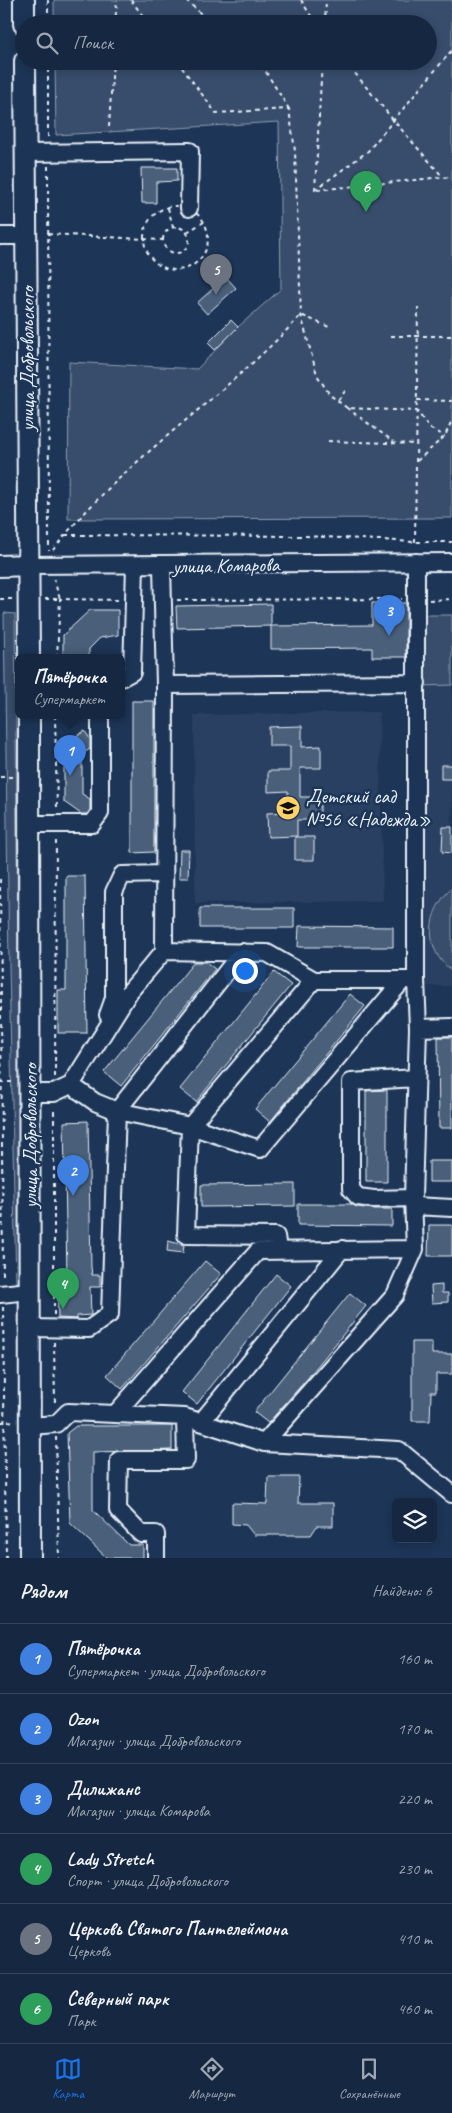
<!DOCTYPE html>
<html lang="ru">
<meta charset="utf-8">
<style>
:root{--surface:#162841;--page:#23344c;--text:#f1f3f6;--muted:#9ea6b1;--line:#35445a;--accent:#1a73e8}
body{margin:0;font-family:Caveat,sans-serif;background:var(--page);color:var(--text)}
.controls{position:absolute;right:15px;bottom:15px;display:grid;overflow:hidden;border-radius:8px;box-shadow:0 2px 8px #0003}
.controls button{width:45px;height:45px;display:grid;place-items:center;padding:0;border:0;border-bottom:1px solid var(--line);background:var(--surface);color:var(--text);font:25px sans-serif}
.you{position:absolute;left:244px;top:970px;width:18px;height:18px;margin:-12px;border:4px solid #fff;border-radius:50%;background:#1a73e8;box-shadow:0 0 0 8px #1a73e833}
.badge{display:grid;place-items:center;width:32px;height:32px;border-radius:50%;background:var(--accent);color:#fff;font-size:16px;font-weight:700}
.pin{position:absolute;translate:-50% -41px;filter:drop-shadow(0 1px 2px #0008)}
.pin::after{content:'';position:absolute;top:26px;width:18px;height:15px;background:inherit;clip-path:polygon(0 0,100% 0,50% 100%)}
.popup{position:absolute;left:15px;top:654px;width:110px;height:65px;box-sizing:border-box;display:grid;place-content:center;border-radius:8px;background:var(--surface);filter:drop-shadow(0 1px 4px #0005);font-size:16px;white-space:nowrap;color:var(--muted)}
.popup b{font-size:19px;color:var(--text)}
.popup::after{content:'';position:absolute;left:50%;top:100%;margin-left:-10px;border:10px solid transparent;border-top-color:var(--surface)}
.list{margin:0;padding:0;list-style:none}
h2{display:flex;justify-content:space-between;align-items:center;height:65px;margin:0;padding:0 20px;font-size:21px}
h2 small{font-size:16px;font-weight:400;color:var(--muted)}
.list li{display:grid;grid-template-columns:32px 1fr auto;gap:15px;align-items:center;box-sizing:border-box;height:70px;padding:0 20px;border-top:1px solid var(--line)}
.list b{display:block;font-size:19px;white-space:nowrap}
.list p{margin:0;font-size:16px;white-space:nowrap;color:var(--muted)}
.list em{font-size:16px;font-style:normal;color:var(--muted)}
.icon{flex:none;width:28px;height:28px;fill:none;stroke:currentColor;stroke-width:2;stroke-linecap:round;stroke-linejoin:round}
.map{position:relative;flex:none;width:452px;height:1558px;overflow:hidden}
.search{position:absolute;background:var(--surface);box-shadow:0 2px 8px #0003;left:15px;right:15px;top:15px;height:55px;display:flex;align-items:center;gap:12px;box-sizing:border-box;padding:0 18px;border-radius:28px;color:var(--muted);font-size:19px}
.sheet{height:485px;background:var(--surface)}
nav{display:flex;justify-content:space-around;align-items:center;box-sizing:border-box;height:70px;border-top:1px solid var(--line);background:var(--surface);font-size:14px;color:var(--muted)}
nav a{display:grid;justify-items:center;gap:2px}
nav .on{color:var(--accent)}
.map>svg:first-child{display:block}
.built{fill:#2a4162}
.green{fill:#374d6c;stroke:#909fb2}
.building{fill:#495e7a;stroke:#e8f1f8}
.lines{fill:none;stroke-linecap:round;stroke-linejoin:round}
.minor-casing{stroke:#e8f1f8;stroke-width:20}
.major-casing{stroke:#e8f1f8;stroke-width:24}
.path{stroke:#e8f1f8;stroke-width:2;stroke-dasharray:4 4;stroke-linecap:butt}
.minor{stroke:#1d3557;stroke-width:16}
.major{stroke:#1d3557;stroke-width:20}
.labels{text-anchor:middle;stroke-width:5;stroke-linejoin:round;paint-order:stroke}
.street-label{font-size:20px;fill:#e8f1f8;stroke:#1d3557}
.poi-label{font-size:20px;fill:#e8f1f8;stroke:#1d3557;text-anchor:start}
</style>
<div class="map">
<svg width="452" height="1558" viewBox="0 0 452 1558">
<rect width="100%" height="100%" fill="#1d3557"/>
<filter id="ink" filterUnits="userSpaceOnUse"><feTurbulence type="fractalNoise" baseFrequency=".02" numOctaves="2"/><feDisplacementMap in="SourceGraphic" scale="10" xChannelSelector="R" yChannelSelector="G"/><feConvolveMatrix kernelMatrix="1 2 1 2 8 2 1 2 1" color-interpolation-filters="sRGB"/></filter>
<g filter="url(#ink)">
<path class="built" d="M422 615H452V986H424Z
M379 712 383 901 195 903 194 715Z"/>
<path class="green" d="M54 0H452V518L68 519 69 362 197 369 238 327 281 289 279 122 56 135 55 61H428V24H54Z
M4 613 15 614 18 965 26 1285 16 1284 9 966Z
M422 615H452V685L422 686Z
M452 888V971C423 950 426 911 452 888Z"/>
<path class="building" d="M141 168H177V181L156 182V203H142Z
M226 277 236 288 207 314 197 303Z
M231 320 238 327 215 350 208 343Z
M372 603H406V657H372V648L271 649V626L372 625Z
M271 604V626L177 628 176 606Z
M90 610H118V635L100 638 89 649V657H63V635Z
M132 701H154V852L132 853Z
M302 726V747L321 746V768H300V797H320V820H297V836L268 837 267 813 288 812V791L268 792V771H290V746H269V727Z
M85 731 90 739V749L82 754V794L90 799V810L87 814H81L64 802V743Z
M441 765H452V779H441Z
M443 827H452V853L442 852Z
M295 837H314V860H295Z
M180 850H189L188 878H179Z
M66 876H85L87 1033H58V990H66Z
M200 908H294V928H200Z
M299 926 393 927V947H298Z
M194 962H206L215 969 121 1086 104 1072Z
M274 972 291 985 196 1102 180 1089Z
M350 994 365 1006 270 1122 255 1109Z
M438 1037H452V1128H439Z
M387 1090V1182H366V1091Z
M88 1121 91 1267 92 1275H100V1287H90L91 1315 77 1316V1319L58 1318 57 1276H67L64 1122Z
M429 1161H452V1182H429Z
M295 1184V1206L201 1207V1185Z
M298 1204H351L357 1207 373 1209H392V1226L298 1225Z
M429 1225H452V1256H428Z
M168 1241 184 1245 183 1253 167 1251Z
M205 1261 221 1274 122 1389 107 1375Z
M276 1274 291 1286 197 1404 182 1392Z
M442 1285V1293H448V1302L432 1303 431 1286Z
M350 1293 366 1306 307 1379 268 1423 254 1412Z
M412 1342H432V1354H452V1374H436V1392H431L430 1421H412Z
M76 1426H172V1450L93 1452V1510L129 1545H143V1558H107L70 1523 67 1433Z
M268 1477H299L298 1503H333V1526H317L311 1535H254L246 1525 232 1524V1503L267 1504Z"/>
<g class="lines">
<defs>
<path id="minor" d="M25 153 190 151 189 208
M0 236H26
M29 565 452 562
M121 678 132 672 135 565
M165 685 417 683
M29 824H92L100 813V715
M164 951 267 953 314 980H409
M108 1015 114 998V892L122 875 163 874
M418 1028 452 1027
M71 1085 95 1102 117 1111 190 1126 314 980
M30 1093H54L71 1085 130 991 164 951 165 685 162 566
M413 1198 374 1199 358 1197 351 1189V1082L416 1078
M414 1206 452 1208
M278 1250 276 1236 186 1235 190 1126 260 1149 403 980
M0 1294 30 1291
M30 1328 89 1329 110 1314 117 1111 242 952
M116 1413 258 1251 415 1249
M201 1422 342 1249
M30 1426 56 1424 68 1412 185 1417 264 1443 399 1450 452 1494
M264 1443 395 1295 415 1249 413 1198 418 1028 416 980V562
M156 1558V1534H141L118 1510 119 1460H186L185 1417"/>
<path id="major" d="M24 0V24
M25 61 29 657
M0 566 29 565
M29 715 30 1558"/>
</defs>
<use href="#minor" class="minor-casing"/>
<use href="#major" class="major-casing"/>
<path class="path" d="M48 0V24
M131 0 149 24
M186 0 212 24
M301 0 316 24
M115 24 117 0
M325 24 326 0
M48 61V138
M177 61 216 113 289 109 295 151 301 315 317 375 330 395 347 408 417 411 429 428 445 436
M254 61 266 72 289 109
M345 61 394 121 443 177
M109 127 113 61
M48 166 49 551
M315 190 368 151 452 50
M315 190 322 61
M317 190 443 177 452 178
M144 238a32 32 0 1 1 64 0a32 32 0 1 1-64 0Z
M168 208 173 227
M163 240a13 13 0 1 1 26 0a13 13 0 1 1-26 0Z
M187 232 204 222
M48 234 163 240
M391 336H452
M338 400 346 390
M417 400 452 401
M347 408 394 442
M328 441 417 444
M417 461 445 436 452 420
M65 535 306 536 415 542H452
M415 542 418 308
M53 550C124 458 224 399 301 315L329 327
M0 599H13
M45 599H60L53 577
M177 600 402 599
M429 600 452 599
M57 657 60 599 120 600
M55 715 57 810
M0 777H13
M0 879 3 1279
M55 1077 56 837
M0 1082H15
M3 1307 6 1558
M54 1315V1107
M54 1342 55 1405
M0 1422 15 1421
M56 1437 59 1558"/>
<use href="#minor" class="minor"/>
<use href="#major" class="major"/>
</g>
</g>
<defs>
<symbol id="school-disc" viewBox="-11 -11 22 22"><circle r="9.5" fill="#ffd166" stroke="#1d3557"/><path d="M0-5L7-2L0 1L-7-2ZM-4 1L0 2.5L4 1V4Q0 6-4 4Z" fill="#111"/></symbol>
</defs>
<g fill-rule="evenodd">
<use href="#school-disc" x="274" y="794" width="28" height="28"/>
</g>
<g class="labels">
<g class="street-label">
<text transform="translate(27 359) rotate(-90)" y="7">улица Добровольского</text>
<text transform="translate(226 565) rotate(-1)" y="7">улица Комарова</text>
<text transform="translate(30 1136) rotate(-90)" y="7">улица Добровольского</text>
</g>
<g class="poi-label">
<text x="306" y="803">Детский сад<tspan x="306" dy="23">№56 «Надежда»</tspan></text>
</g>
</g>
</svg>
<div class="controls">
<button><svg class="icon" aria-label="layers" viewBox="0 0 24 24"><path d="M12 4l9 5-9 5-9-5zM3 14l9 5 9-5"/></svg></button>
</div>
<div class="you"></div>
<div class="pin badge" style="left:70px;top:776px;background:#3f7fe0">1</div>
<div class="popup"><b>Пятёрочка</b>Супермаркет</div>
<div class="pin badge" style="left:73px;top:1196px;background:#3f7fe0">2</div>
<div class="pin badge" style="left:389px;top:636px;background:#3f7fe0">3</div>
<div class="pin badge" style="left:63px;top:1309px;background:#2e9e5b">4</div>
<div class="pin badge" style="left:216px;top:295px;background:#6b7280">5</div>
<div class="pin badge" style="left:366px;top:212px;background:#2e9e5b">6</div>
<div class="search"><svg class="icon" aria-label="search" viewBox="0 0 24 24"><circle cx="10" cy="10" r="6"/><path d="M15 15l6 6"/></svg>Поиск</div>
</div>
<section class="sheet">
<h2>Рядом<small>Найдено: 6</small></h2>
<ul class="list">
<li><span class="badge" style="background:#3f7fe0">1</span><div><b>Пятёрочка</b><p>Супермаркет · улица Добровольского</p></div><em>160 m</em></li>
<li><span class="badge" style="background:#3f7fe0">2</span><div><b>Ozon</b><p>Магазин · улица Добровольского</p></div><em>170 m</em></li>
<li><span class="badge" style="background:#3f7fe0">3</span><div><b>Дилижанс</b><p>Магазин · улица Комарова</p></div><em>220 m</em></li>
<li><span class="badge" style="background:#2e9e5b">4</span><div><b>Lady Stretch</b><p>Спорт · улица Добровольского</p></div><em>230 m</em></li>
<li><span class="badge" style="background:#6b7280">5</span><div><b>Церковь Святого Пантелеймона</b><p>Церковь</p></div><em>410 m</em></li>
<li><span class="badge" style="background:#2e9e5b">6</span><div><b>Северный парк</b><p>Парк</p></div><em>460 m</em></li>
</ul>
</section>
<nav>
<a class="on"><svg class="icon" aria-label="map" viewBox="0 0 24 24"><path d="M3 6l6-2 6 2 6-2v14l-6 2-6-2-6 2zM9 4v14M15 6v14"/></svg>Карта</a>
<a><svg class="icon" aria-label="directions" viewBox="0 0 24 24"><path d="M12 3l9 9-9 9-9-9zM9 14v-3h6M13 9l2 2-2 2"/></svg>Маршрут</a>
<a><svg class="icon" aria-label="saved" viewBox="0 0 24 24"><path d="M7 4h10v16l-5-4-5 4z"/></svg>Сохранённые</a>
</nav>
